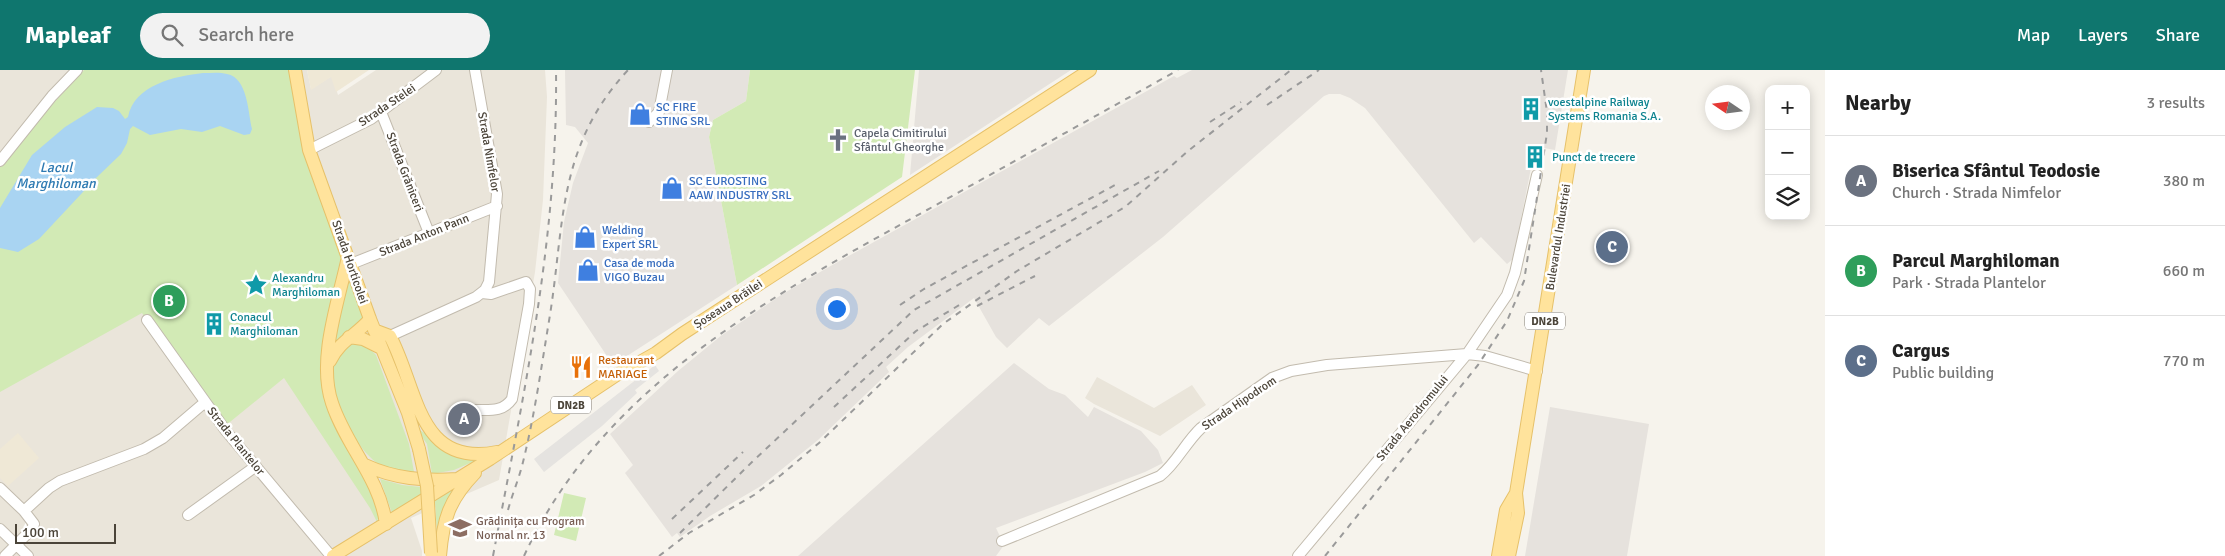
<!DOCTYPE html>
<meta charset="utf-8">
<style>
:root{--surface:#fff;--page:#f2f2f2;--text:#222;--muted:#767676;--line:#e0e0e0;--accent:#0f766e}
body{margin:0;font-family:Signika,sans-serif;background:var(--page);color:var(--text)}
.controls{position:absolute;right:15px;top:15px;display:grid;overflow:hidden;border-radius:10px;box-shadow:0 2px 12px #0003}
.controls button{width:45px;height:45px;display:grid;place-items:center;padding:0;border:0;border-bottom:1px solid var(--line);background:var(--surface);color:var(--text);font:25px sans-serif}
.compass{position:absolute;left:1705px;top:15px;width:45px;height:45px;border-radius:50%;background:var(--surface);box-shadow:0 2px 12px #0003;rotate:283deg}
.scale{position:absolute;left:15px;bottom:12px;width:101px;box-sizing:border-box;padding-left:5px;border:2px solid #4b4439;border-top:0;font-size:14px;line-height:18px;white-space:nowrap;color:#4b4439;-webkit-text-stroke:4px #fff;paint-order:stroke}
.you{position:absolute;left:836px;top:238px;width:18px;height:18px;margin:-12px;border:4px solid #fff;border-radius:50%;background:#1a73e8;box-shadow:0 0 0 8px #1a73e833}
.badge{display:grid;place-items:center;width:32px;height:32px;border-radius:50%;background:var(--accent);color:#fff;font-size:16px;font-weight:700}
.pin{position:absolute;translate:-50% -50%;border:2px solid #fff;box-shadow:0 1px 5px #0006}
.list{margin:0;padding:0;list-style:none}
h2{display:flex;justify-content:space-between;align-items:center;height:65px;margin:0;padding:0 20px;font-size:21px}
h2 small{font-size:16px;font-weight:400;color:var(--muted)}
.list li{display:grid;grid-template-columns:32px 1fr auto;gap:15px;align-items:center;box-sizing:border-box;height:90px;padding:0 20px;border-top:1px solid var(--line)}
.list b{display:block;font-size:19px;white-space:nowrap}
.list p{margin:0;font-size:16px;white-space:nowrap;color:var(--muted)}
.list em{font-size:16px;font-style:normal;color:var(--muted)}
.icon{flex:none;width:28px;height:28px;fill:none;stroke:currentColor;stroke-width:2;stroke-linecap:round;stroke-linejoin:round}
.map{position:relative;flex:none;width:1825px;height:486px;overflow:hidden}
header{display:flex;align-items:center;gap:30px;box-sizing:border-box;height:70px;padding:0 25px;background:var(--accent);color:#fff}
header strong{font-size:24px}
nav{display:flex;gap:28px;margin-inline-start:auto;font-size:18px}
.search{width:350px;height:45px;background:var(--page);display:flex;align-items:center;gap:12px;box-sizing:border-box;padding:0 18px;border-radius:28px;color:var(--muted);font-size:19px}
main{display:flex}
aside{flex:1;background:var(--surface)}
.map>svg:first-child{display:block}
.residential{fill:#eae5da}
.industrial{fill:#e6e2dd}
.education{fill:#efe8d6}
.green{fill:#d2eab5}
.parking{fill:#e5e3e0}
.water{fill:#a9d4f2}
.lines{fill:none;stroke-linecap:round;stroke-linejoin:round}
.minor-casing{stroke:#c2bbae;stroke-width:12}
.major-casing{stroke:#e6c16a;stroke-width:14}
.minor{stroke:#fff;stroke-width:10}
.major{stroke:#ffe39c;stroke-width:12}
.rail{stroke:#9a9a9a;stroke-width:2;stroke-dasharray:6 6;stroke-linecap:butt}
.major-bridge-casing{stroke:#e6c16a;stroke-width:14;stroke-linecap:butt}
.major-bridge{stroke:#ffe39c;stroke-width:12}
.labels{text-anchor:middle;stroke-width:5;stroke-linejoin:round;paint-order:stroke}
.shield{fill:#fff;stroke:#817c74;stroke-width:1}
.shield-label{font-size:11px;font-weight:bold;fill:#4b4439}
.culture-label{font-size:12px;fill:#0d838f;stroke:#fff;text-anchor:start}
.street-label{font-size:12px;fill:#4b4439;stroke:#fff}
.shop-label{font-size:12px;fill:#366cbe;stroke:#fff;text-anchor:start}
.worship-label{font-size:12px;fill:#5b616d;stroke:#fff;text-anchor:start}
.food-label{font-size:12px;fill:#c56008;stroke:#fff;text-anchor:start}
.education-label{font-size:12px;fill:#785e54;stroke:#fff;text-anchor:start}
.water-label{font-size:14px;font-style:italic;fill:#2e7ab2;stroke:#fff}
</style>
<header>
<strong>Mapleaf</strong>
<div class="search"><svg class="icon" aria-label="search" viewBox="0 0 24 24"><circle cx="10" cy="10" r="6"/><path d="M15 15l6 6"/></svg>Search here</div>
<nav><a>Map</a><a>Layers</a><a>Share</a></nav>
</header>
<main>
<div class="map">
<svg width="1825" height="486" viewBox="0 0 1825 486">
<rect width="100%" height="100%" fill="#f6f3ec"/>
<path class="residential" d="M0 0H307L311 19 332 6 338 25 376 0H545L547 27 543 130 535 202 499 410 411 448 422 481V486H0Z
M1097 307 1154 338 1192 315 1206 335 1160 366 1094 334 1085 328Z"/>
<path class="industrial" d="M565 0H750L746 31 713 50 709 67 737 215 613 295 558 213 564 152 573 113 588 73 575 57 566 55Z
M919 0H1071L910 105Z
M1192 0H1568L1555 80 1544 78 1539 99 1531 98 1513 189 1507 194 1481 167 1474 173 1365 38 1350 28 1340 24H1329L1324 26 1163 167 1049 256 1039 248 1007 278 996 267 974 228 908 277 886 297 889 302 818 370 761 416 710 446 680 467 677 463 672 467 625 403 633 395 610 364 678 301 722 265 781 225 827 198 1174 6 1177 8Z
M1014 293 1049 319 1065 325 1088 347 1094 337 1141 361 1158 380 1163 393 1145 402 996 458 1004 475 996 486H798Z
M1550 337 1649 354 1627 486H1525Z"/>
<path class="education" d="M307 0H369L336 22 331 7 311 20Z
M18 363 39 388 8 416 0 408V379Z"/>
<path class="green" d="M84 0H292L310 80 346 178 328 314 379 445 377 452 370 438 284 308 225 356 142 243 0 322V91Z
M750 0H915L902 107 737 215 709 67 713 50 746 31Z
M350 212 364 251 333 273 347 213Z
M351 270 368 277 376 285 409 374 414 402C403 402 386 400 377 393 354 376 323 320 334 291 337 284 346 276 351 270Z
M415 357 465 388 477 390 454 400 432 404 427 374Z
M380 409 402 415 421 417 422 425 392 443Z
M455 418 437 465 435 431Z
M564 423 586 428 576 471 554 465Z"/>
<path class="parking" d="M655 295 659 301 635 320 637 323 602 356 544 402 534 389Z"/>
<path class="water" d="M203 3C211 3 220 2 227 4 248 8 248 43 252 59L250 64 244 65 220 56 202 62 181 59 150 65 133 56 130 59 127 73 121 84 97 107 39 169 18 182 0 178V138L32 85 65 57 97 37 113 38 119 41 125 49 128 47C134 15 175 6 203 3Z"/>
<g class="lines">
<defs>
<path id="minor" d="M381 42 429 163
M649 52 659 42 667 0
M309 80 371 49 436 0
M0 91 52 26 77 0
M351 194 497 136
M147 250 226 361 331 486
M390 266 476 227 485 220 489 212 497 124 475 0
M476 340C490 340 503 342 512 329L529 234 530 219 526 212 491 224 482 223
M0 418 24 441 34 454 32 459 5 486
M24 441 49 418 60 411 144 379 163 368 204 333
M188 445 256 396
M0 459 28 486
M1002 471 1160 406C1176 394 1185 373 1201 358L1272 308 1291 301 1327 295 1467 284 1485 286 1537 301
M1298 486 1467 284 1507 225 1515 203 1537 105"/>
<path id="major" d="M295 0 309 80 370 249 408 343 419 379
M348 187C339 230 317 289 332 333 346 376 380 408 386 454
M374 260 390 266C418 318 417 398 497 382
M349 267 363 269 381 278
M330 291C340 270 356 266 370 249
M365 395C395 409 424 411 457 409
M333 486 490 389 615 306 656 283 682 264 1090 0
M440 486C443 449 449 430 475 403
M1498 486 1506 440 1516 423
M1509 486 1518 443 1516 423 1584 0"/>
</defs>
<use href="#minor" class="minor-casing"/>
<use href="#major" class="major-casing"/>
<use href="#minor" class="minor"/>
<use href="#major" class="major"/>
<path class="rail" d="M1267 35 1319 0
M1210 52 1241 32
M900 235 924 219 1115 115
M977 236 1035 206
M834 337 916 261 961 234
M508 440C512 425 518 411 522 396 534 349 541 299 549 251 565 155 556 78 628 0
M672 449 743 382
M680 463 752 392 914 240 1159 101
M493 486C524 322 558 168 556 0
M524 486C602 317 771 226 927 140 1011 93 1094 47 1178 0
M659 486 689 463 754 425 781 405 819 373 943 254 1017 201 1125 137 1188 81 1291 0
M1325 486 1478 295 1507 251 1524 211 1547 63V42L1541 0"/>
<defs>
<path id="major-bridge" d="M419 379 427 416 431 483"/>
</defs>
<use href="#major-bridge" class="major-bridge-casing"/>
<use href="#major-bridge" class="major-bridge"/>
</g>
<defs>
<symbol id="building-bare" viewBox="-9 -9 18 18"><path d="M-4-6H4V6H1V3H-1V6H-4ZM-2.5-4.3h1.7v1.8h-1.7ZM.8-4.3h1.7v1.8H.8ZM-2.5-1h1.7V.8h-1.7ZM.8-1h1.7V.8H.8Z" fill="#0f9aa8" stroke="#fff" stroke-width="2.5" paint-order="stroke"/></symbol>
<symbol id="shop-bare" viewBox="-9 -9 18 18"><path d="M-5-2.5h2.3a2.7 3.5 0 0 1 5.4 0H5L5.5 6h-11ZM-1.5-2.5h3a1.5 2.3 0 0 0-3 0Z" fill="#3f7fe0" stroke="#fff" stroke-width="2.5" paint-order="stroke"/></symbol>
<symbol id="church-bare" viewBox="-9 -9 18 18"><path d="M-1.2-6h2.4v3.5h3.3v2.4h-3.3V6h-2.4V-.1h-3.3v-2.4h3.3Z" fill="#6b7280" stroke="#fff" stroke-width="2.5" paint-order="stroke"/></symbol>
<symbol id="sight-bare" viewBox="-9 -9 18 18"><path d="M0-6L1.8-2.2L6-1.7L2.9 1.2L3.7 5.4L0 3.3L-3.7 5.4L-2.9 1.2L-6-1.7L-1.8-2.2Z" fill="#0f9aa8" stroke="#fff" stroke-width="2.5" paint-order="stroke"/></symbol>
<symbol id="restaurant-bare" viewBox="-9 -9 18 18"><path d="M-5-6h1v4h1v-4h1v4h1v-4h1v5L-1.5 .5V6h-2V.5L-5-1ZM5-6V6H3V1.5H1.5Q1.5-4 5-6Z" fill="#e8710a" stroke="#fff" stroke-width="2.5" paint-order="stroke"/></symbol>
<symbol id="school-bare" viewBox="-9 -9 18 18"><path d="M0-5L7-2L0 1L-7-2ZM-4 1L0 2.5L4 1V4Q0 6-4 4Z" fill="#8d6e63" stroke="#fff" stroke-width="2.5" paint-order="stroke"/></symbol>
</defs>
<g fill-rule="evenodd">
<use href="#building-bare" x="1515" y="23" width="32" height="32"/>
<use href="#shop-bare" x="624" y="28" width="32" height="32"/>
<use href="#church-bare" x="822" y="54" width="32" height="32"/>
<use href="#building-bare" x="1519" y="71" width="32" height="32"/>
<use href="#shop-bare" x="656" y="102" width="32" height="32"/>
<use href="#shop-bare" x="569" y="151" width="32" height="32"/>
<use href="#shop-bare" x="572" y="184" width="32" height="32"/>
<use href="#sight-bare" x="240" y="199" width="32" height="32"/>
<use href="#building-bare" x="198" y="238" width="32" height="32"/>
<use href="#restaurant-bare" x="565" y="281" width="32" height="32"/>
<use href="#school-bare" x="444" y="442" width="32" height="32"/>
</g>
<g class="labels">
<g class="shield">
<rect x="1525" y="242.5" width="40" height="17" rx="4"/>
<rect x="551" y="326.5" width="40" height="17" rx="4"/>
</g>
<g class="shield-label">
<text x="1545" y="255">DN2B</text>
<text x="571" y="339">DN2B</text>
</g>
<g class="culture-label">
<text x="1548" y="36">voestalpine Railway<tspan x="1548" dy="14">Systems Romania S.A.</tspan></text>
<text x="1552" y="91">Punct de trecere</text>
<text x="272" y="212">Alexandru<tspan x="272" dy="14">Marghiloman</tspan></text>
<text x="230" y="251">Conacul<tspan x="230" dy="14">Marghiloman</tspan></text>
</g>
<g class="street-label">
<text transform="translate(387 35) rotate(-34)" y="4">Strada Stelei</text>
<text transform="translate(489 82) rotate(80)" y="4">Strada Nimfelor</text>
<text transform="translate(405 102) rotate(69)" y="4">Strada Grăniceri</text>
<text transform="translate(424 165) rotate(-22)" y="4">Strada Anton Pann</text>
<text transform="translate(1558 167) rotate(-81)" y="4">Bulevardul Industriei</text>
<text transform="translate(350 192) rotate(71)" y="4">Strada Horticolei</text>
<text transform="translate(728 234) rotate(-33)" y="4">Șoseaua Brăilei</text>
<text transform="translate(1239 333) rotate(-34)" y="4">Strada Hipodrom</text>
<text transform="translate(1412 348) rotate(-51)" y="4">Strada Aerodromului</text>
<text transform="translate(236 371) rotate(51)" y="4">Strada Plantelor</text>
</g>
<g class="shop-label">
<text x="656" y="41">SC FIRE<tspan x="656" dy="14">STING SRL</tspan></text>
<text x="689" y="115">SC EUROSTING<tspan x="689" dy="14">AAW INDUSTRY SRL</tspan></text>
<text x="602" y="164">Welding<tspan x="602" dy="14">Expert SRL</tspan></text>
<text x="604" y="197">Casa de moda<tspan x="604" dy="14">VIGO Buzau</tspan></text>
</g>
<g class="worship-label">
<text x="854" y="67">Capela Cimitirului<tspan x="854" dy="14">Sfântul Gheorghe</tspan></text>
</g>
<g class="food-label">
<text x="598" y="294">Restaurant<tspan x="598" dy="14">MARIAGE</tspan></text>
</g>
<g class="education-label">
<text x="476" y="455">Grădinița cu Program<tspan x="476" dy="14">Normal nr. 13</tspan></text>
</g>
<g class="water-label">
<text x="56" y="102">Lacul<tspan x="56" dy="16">Marghiloman</tspan></text>
</g>
</g>
</svg>
<div class="controls">
<button>+</button>
<button>−</button>
<button><svg class="icon" aria-label="layers" viewBox="0 0 24 24"><path d="M12 4l9 5-9 5-9-5zM3 14l9 5 9-5"/></svg></button>
</div>
<svg class="compass" viewBox="-18 -18 36 36"><path d="M0-13l5 13h-10z" fill="#e53935"/><path d="M0 13l5-13h-10z" fill="#767676"/></svg>
<div class="scale">100 m</div>
<div class="you"></div>
<div class="pin badge" style="left:464px;top:349px;background:#6b7280">A</div>
<div class="pin badge" style="left:169px;top:231px;background:#2e9e5b">B</div>
<div class="pin badge" style="left:1612px;top:177px;background:#5c6f8a">C</div>
</div>
<aside>
<h2>Nearby<small>3 results</small></h2>
<ul class="list">
<li><span class="badge" style="background:#6b7280">A</span><div><b>Biserica Sfântul Teodosie</b><p>Church · Strada Nimfelor</p></div><em>380 m</em></li>
<li><span class="badge" style="background:#2e9e5b">B</span><div><b>Parcul Marghiloman</b><p>Park · Strada Plantelor</p></div><em>660 m</em></li>
<li><span class="badge" style="background:#5c6f8a">C</span><div><b>Cargus</b><p>Public building</p></div><em>770 m</em></li>
</ul>
</aside>
</main>
